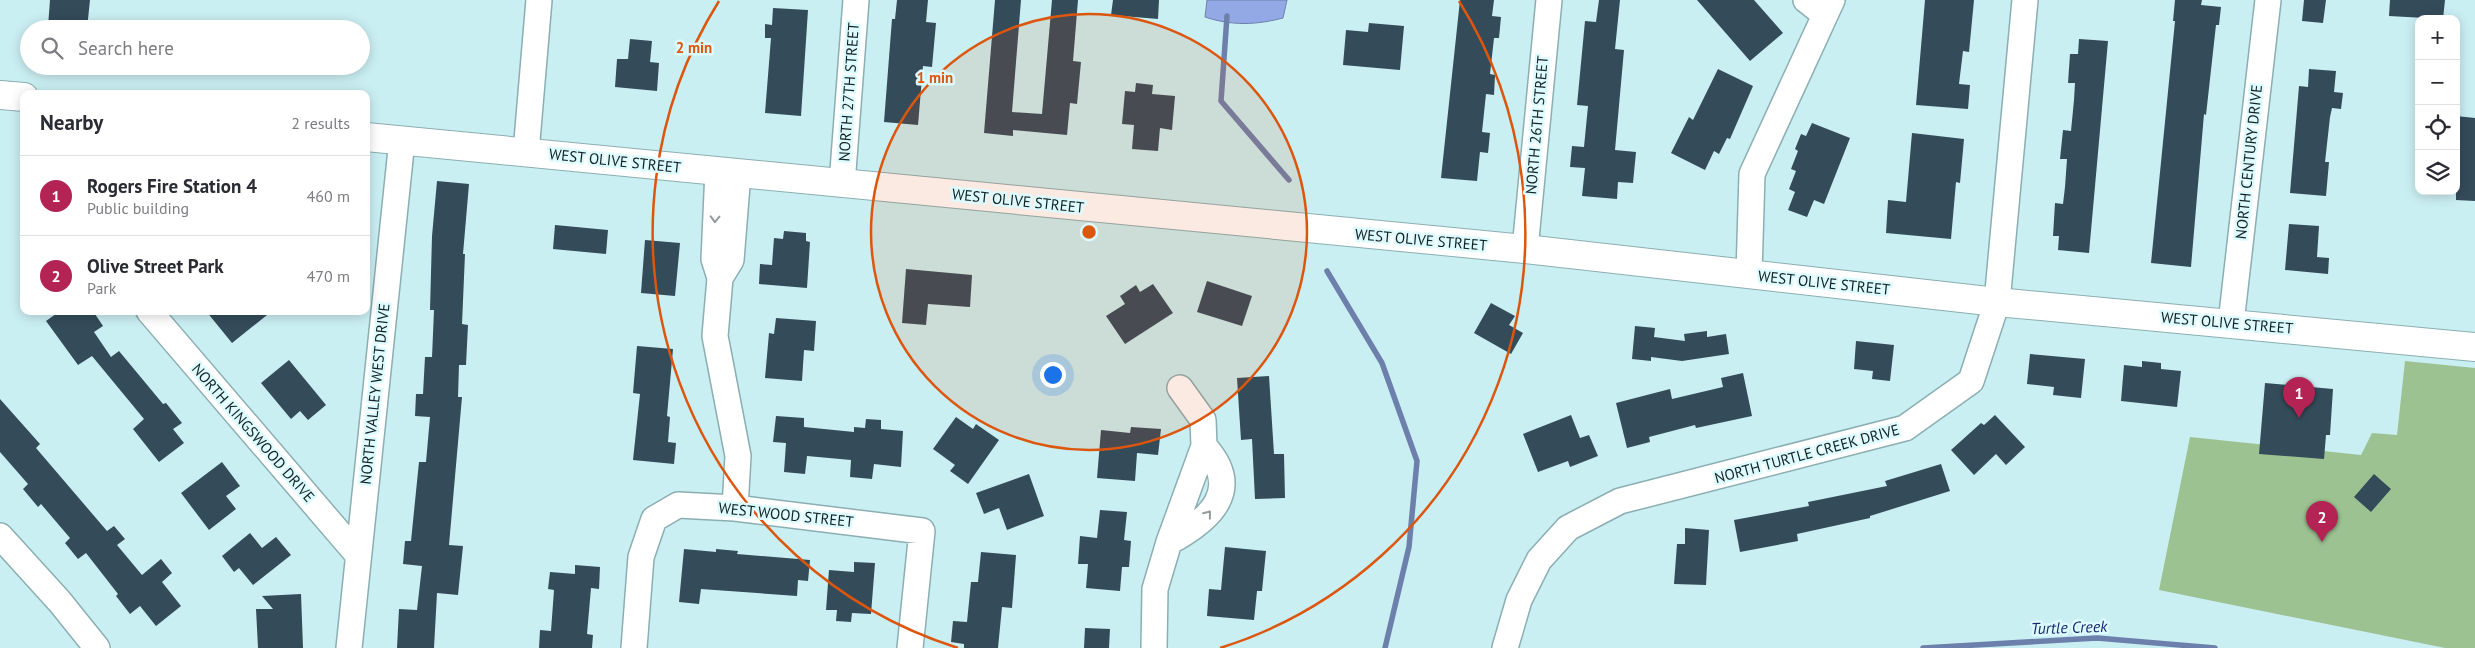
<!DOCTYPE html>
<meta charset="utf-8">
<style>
:root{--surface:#fff;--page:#f7f7f7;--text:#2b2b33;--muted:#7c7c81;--line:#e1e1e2;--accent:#b32354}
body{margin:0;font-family:"PT Sans",sans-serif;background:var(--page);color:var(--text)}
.controls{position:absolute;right:15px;top:15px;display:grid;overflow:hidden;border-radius:10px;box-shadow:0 2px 12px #0003}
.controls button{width:45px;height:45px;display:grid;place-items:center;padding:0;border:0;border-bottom:1px solid var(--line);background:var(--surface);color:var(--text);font:25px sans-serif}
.you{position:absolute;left:1052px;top:374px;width:18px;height:18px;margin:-12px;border:4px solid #fff;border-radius:50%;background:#1a73e8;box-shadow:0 0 0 8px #1a73e833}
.badge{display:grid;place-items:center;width:32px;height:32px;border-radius:50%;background:var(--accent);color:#fff;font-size:16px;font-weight:700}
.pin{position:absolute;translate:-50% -41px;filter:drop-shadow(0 1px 2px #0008)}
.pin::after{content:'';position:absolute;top:26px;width:18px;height:15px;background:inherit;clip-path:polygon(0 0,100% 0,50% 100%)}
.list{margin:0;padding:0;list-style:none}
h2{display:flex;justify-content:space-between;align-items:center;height:65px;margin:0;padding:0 20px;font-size:21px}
h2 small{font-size:16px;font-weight:400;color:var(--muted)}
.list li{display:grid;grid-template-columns:32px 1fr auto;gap:15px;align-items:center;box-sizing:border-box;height:80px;padding:0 20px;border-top:1px solid var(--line)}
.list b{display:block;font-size:19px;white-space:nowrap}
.list p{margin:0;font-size:16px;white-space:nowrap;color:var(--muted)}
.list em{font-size:16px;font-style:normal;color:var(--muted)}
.icon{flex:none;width:28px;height:28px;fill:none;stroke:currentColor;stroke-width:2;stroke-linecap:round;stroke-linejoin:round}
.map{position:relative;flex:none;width:2475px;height:648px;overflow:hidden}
.search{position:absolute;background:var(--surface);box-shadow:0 2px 12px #0003;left:20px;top:20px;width:350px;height:55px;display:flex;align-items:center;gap:12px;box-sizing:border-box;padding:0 18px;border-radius:28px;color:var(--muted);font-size:19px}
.panel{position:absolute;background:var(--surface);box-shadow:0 2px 12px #0003;left:20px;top:90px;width:350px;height:225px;border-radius:10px}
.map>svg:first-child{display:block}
.green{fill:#9dc292}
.water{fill:#93a9e6;stroke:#6d80ac}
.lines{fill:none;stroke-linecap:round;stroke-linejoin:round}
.stream{stroke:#6d80ac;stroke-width:5.5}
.building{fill:#344b5a}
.minor-casing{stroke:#8baeb2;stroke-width:28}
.major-casing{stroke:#8baeb2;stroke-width:30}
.minor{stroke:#fff;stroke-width:25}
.major{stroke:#fff;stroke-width:28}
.oneway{stroke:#959b9c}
.ring{fill:none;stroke:#dd560d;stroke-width:2.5}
.labels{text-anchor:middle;stroke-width:5;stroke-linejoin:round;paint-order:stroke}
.street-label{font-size:15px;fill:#132123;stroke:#ddfbfe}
.water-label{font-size:16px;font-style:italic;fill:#19286e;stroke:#ddfbfe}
.centre{fill:#dd560d;stroke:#ddfbfe;stroke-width:2.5}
.ring-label{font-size:15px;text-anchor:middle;font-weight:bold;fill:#dd560d;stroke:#ddfbfe;stroke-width:5;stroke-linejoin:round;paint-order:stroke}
</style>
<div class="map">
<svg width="2475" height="648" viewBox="0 0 2475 648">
<rect width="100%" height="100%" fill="#caeff3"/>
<path class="green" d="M2405 361 2475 368V648H2445L2159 590 2190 437 2361 455 2372 433 2397 435Z"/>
<path class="water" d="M1207 0H1287L1283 18C1256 25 1232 26 1205 17Z"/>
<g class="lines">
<path class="stream" d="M1227 16 1221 101 1289 180
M1327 271 1382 363 1417 461 1409 547 1385 648
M1923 648 2097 638 2215 648"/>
</g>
<path class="building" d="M50 0H90L87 29 48 27Z
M897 0H928L926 22 936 23 932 67 923 66 918 125 884 122 892 19H895Z
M995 0H1021L1012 112 1042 114 1052 0H1078L1073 61 1081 62 1077 104 1070 103 1067 135 1013 130V136L984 133Z
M1113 0H1159L1158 19 1111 15Z
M1460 0H1494L1492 16 1501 17 1499 38H1494L1490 74 1495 75 1494 95 1486 94 1482 132 1490 133 1488 153 1480 152 1477 181 1441 178Z
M1599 0H1620L1615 49 1624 50 1615 150 1636 152 1633 183 1618 182 1617 199 1582 196 1585 168 1570 167 1572 146 1584 147 1588 106 1577 105 1585 21 1596 22Z
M1697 0H1754L1783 33 1750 61Z
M1925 0H1974L1969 52 1963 51 1959 84 1970 85 1968 109 1916 105Z
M2175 0H2202L2201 5 2221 7 2219 25H2216L2206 115 2204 114 2191 267 2151 263 2175 21H2173Z
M2304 0H2326L2323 23 2302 21Z
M2390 0H2445L2443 19 2389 16Z
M773 8 808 10 801 116 765 113 771 38H765V24L772 25Z
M1369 23 1404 26 1400 70 1343 65 1346 30 1368 32Z
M630 39 652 41 650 62 659 63 657 91 615 87 617 59H628Z
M2079 39 2108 41 2089 253 2058 250 2059 236H2053L2055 203 2063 204 2065 187 2067 159H2060L2063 130 2071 131 2074 100 2075 83H2068L2070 54H2078Z
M1718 69 1753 86 1730 139 1727 138 1719 154 1714 151 1705 170 1671 153 1689 117 1693 120Z
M2309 69 2336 71 2334 92 2343 93 2341 109 2332 108 2330 117 2325 162H2329L2326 196 2290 193 2299 86 2308 87Z
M1136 83 1153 85 1152 94 1175 96 1172 130 1160 128 1158 151 1132 149 1134 125 1122 124 1125 91 1135 92Z
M2456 116 2475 118V201L2456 200Z
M1812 123 1850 138 1824 204 1814 200 1807 217 1788 210 1795 192 1789 189 1796 171 1791 169 1798 151 1795 149 1801 134 1806 136Z
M1912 133 1964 139 1960 183 1956 182 1951 239 1886 233 1888 200 1906 202Z
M437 181 469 184 463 254H465L462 324 468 325 466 365H459L458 397H462L449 545 463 546 458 595 437 593 434 648H397L399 609 417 610 422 566 403 564 405 541H411L419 462H426L430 417 415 416 416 394H423L425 357H432L434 310H430L432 236Z
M2289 224 2319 226 2317 257 2329 258 2328 274 2285 270Z
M555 225 608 230 606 254 553 249Z
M784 231 806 233V241L810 242 807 288 759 284 760 264 772 265 774 238 783 239Z
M645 240 680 243 675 296 641 293Z
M906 269 972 275 970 307 928 304 926 325 902 323Z
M1207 281 1252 296 1242 326 1197 312Z
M1153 284 1173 313 1125 344 1106 316 1125 304 1120 296 1136 285 1140 292Z
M1491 303 1515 316 1509 325 1523 333 1511 354 1474 333Z
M60 311H93L103 326 94 332 111 357 119 351 163 404 166 403 182 423 173 429 184 443 159 462 133 429 144 419 92 356 78 365 46 321Z
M206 311H272L232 343Z
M776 318 816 321 814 351 804 350 802 381 765 378 769 333 774 334Z
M1635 326 1655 328 1654 337 1685 341 1684 334 1707 331V337L1726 334 1729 354 1682 361 1651 357V361L1632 359Z
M1856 341 1894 345 1890 381 1872 379 1873 371 1854 369Z
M637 346 673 349 667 416 670 417 668 442 676 443 674 464 633 460 640 394 633 393Z
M2030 354 2085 359 2081 398 2053 395 2054 387 2027 384Z
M289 360 326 405 308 420 300 411 291 419 261 383Z
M2142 361 2161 363V369L2181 371 2177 407 2121 401 2124 365 2142 367Z
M1743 373 1752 416 1696 428 1695 425 1649 437 1650 442 1627 448 1616 403 1670 389 1672 399 1723 387 1721 378Z
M1269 376 1274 454H1284L1285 498 1255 499 1252 439 1241 440 1237 378Z
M2265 383 2333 389 2330 435H2326L2324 459 2259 454Z
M0 399 40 444 36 448 107 531 114 526 125 539 117 545 142 575 161 559 172 573 162 582 181 606 156 626 140 606 130 614 116 596 118 594 86 553 78 559 65 543 70 538 41 504 38 507 23 489 28 484 0 452Z
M1571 415 1580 438 1589 435 1598 456 1570 467 1568 461 1538 472 1523 434Z
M1995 415 2025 447 2006 465 1996 454 1974 475 1951 450 1981 423 1984 425Z
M776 416 804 418V427L854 432V427L865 428 866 419 881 420V429L903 431 901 467 874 464 872 479 850 477 851 460 807 456 805 474 784 472 786 443 773 442Z
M956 417 973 429 976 424 999 440 968 484 950 471 955 465 933 449Z
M1131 427 1161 429 1158 455 1137 453 1135 481 1097 478 1101 430 1130 433Z
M222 462 240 486 226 496 236 509 209 530 181 493Z
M1941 464 1950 491 1870 516V518L1797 534 1798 541 1740 552 1734 520 1809 506 1808 502 1887 486 1885 481Z
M1029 474 1044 516 1007 530 999 508 984 514 976 493Z
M2374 474 2391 489 2371 512 2354 497Z
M1100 510 1127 512 1124 540 1131 541 1129 567H1122L1120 591 1086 588 1088 564H1078L1080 536 1097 538Z
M1685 528 1709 530 1706 585 1674 584 1677 544H1685Z
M250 533 262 548 276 537 291 555 253 585 239 568 234 572 222 556Z
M1225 547 1266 551 1262 591H1257L1254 620 1207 616 1209 589 1221 590Z
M684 549 716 552V549L738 551 737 554 810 560 808 581 798 580 797 596 701 589 699 604 679 602Z
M981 552 1016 555 1012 608 1002 607 998 648H964V644L951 642 953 621 967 622 971 582H978Z
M854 562 875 563 871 614 852 613 851 622 836 621 837 610H826L829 570 854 572Z
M575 565 600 567 599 589 591 588 587 634 593 635 592 648H539L540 630 551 631 554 590 548 589 550 572 575 574Z
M301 594 303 648H258L256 609H273L262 596Z
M1085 628 1110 629 1109 648H1084Z"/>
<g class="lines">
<defs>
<path id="minor" d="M1806 0 1825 15
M526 152 539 0
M718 171 714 259 720 278 715 336 738 456 735 508
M842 184 856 0
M1525 249 1549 0
M1749 274 1752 174 1832 0
M720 278 731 260 738 173
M149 311 358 555
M2231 323 2268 0
M0 536 60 602 97 648
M1169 542C1210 520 1244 490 1204 446
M349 648 402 140
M634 648 641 557 654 519 678 505 735 508 922 531 910 648
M1154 648 1155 589 1169 542 1204 446 1203 420 1180 388
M1505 648 1519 600 1539 560 1568 528 1620 501 1905 428 1971 381 1997 302 2025 0"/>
<path id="major" d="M0 95 24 97
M366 137 1525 249 1997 302 2475 347"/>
</defs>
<use href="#minor" class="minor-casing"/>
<use href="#major" class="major-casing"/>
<use href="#minor" class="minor"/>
<use href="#major" class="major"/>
</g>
<defs><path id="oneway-chevron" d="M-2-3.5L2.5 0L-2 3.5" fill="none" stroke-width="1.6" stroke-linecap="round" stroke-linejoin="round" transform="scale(1.25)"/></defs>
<g class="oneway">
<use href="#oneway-chevron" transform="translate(715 219) rotate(92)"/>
<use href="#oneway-chevron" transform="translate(1208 514) rotate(-51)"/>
</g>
<circle cx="1089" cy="232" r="218" fill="#dd560d" fill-opacity=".12"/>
<g class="ring">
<circle cx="1089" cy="232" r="218"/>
<path d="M958 648A436 436 0 0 1 719 1M1459 1A436 436 0 0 1 1220 648"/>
</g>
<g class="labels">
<g class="street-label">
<text transform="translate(849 92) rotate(-86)" y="5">NORTH 27TH STREET</text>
<text transform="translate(1537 125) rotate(-85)" y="5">NORTH 26TH STREET</text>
<text transform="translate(615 161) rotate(6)" y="5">WEST OLIVE STREET</text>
<text transform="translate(2249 162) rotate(-84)" y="5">NORTH CENTURY DRIVE</text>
<text transform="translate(1018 201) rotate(6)" y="5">WEST OLIVE STREET</text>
<text transform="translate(1421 240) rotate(5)" y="5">WEST OLIVE STREET</text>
<text transform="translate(1824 283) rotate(6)" y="5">WEST OLIVE STREET</text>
<text transform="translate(2227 323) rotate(5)" y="5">WEST OLIVE STREET</text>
<text transform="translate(375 394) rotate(-84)" y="5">NORTH VALLEY WEST DRIVE</text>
<text transform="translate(253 433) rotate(49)" y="5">NORTH KINGSWOOD DRIVE</text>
<text transform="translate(1807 454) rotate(-15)" y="5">NORTH TURTLE CREEK DRIVE</text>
<text transform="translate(786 515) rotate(6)" y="5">WEST WOOD STREET</text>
</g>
<g class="water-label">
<text transform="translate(2069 627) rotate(-2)" y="6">Turtle Creek</text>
</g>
</g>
<circle cx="1089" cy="232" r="8" class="centre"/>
<g class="ring-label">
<text x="694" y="53">2 min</text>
<text x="935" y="83">1 min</text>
</g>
</svg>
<div class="controls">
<button>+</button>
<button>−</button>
<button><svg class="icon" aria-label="locate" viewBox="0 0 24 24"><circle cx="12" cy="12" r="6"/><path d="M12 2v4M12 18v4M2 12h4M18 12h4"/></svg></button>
<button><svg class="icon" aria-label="layers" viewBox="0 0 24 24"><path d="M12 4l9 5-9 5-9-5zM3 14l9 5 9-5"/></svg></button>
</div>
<div class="you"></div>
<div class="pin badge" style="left:2299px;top:418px">1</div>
<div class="pin badge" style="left:2322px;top:542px">2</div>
<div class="search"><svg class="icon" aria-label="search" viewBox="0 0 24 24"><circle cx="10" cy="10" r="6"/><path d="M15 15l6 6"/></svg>Search here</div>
<section class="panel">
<h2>Nearby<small>2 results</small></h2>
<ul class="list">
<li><span class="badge">1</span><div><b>Rogers Fire Station 4</b><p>Public building</p></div><em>460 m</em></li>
<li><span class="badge">2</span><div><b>Olive Street Park</b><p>Park</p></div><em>470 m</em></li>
</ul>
</section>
</div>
